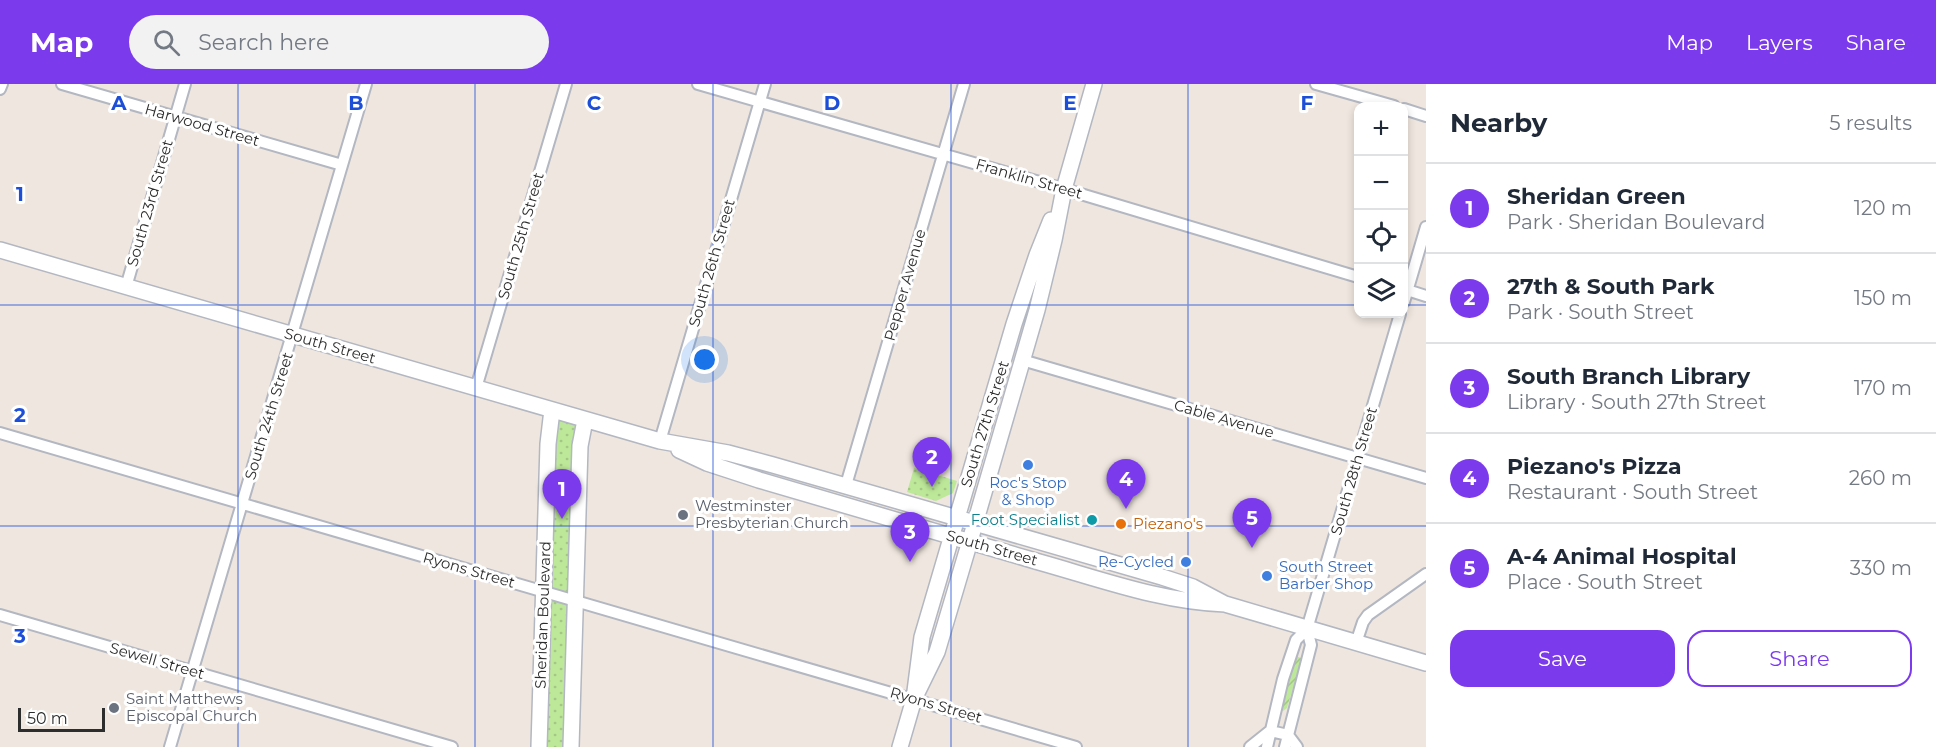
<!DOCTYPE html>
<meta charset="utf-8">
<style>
:root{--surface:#fff;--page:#f2f2f3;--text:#1f2937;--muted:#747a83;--line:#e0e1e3;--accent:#7c3aed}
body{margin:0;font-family:Montserrat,sans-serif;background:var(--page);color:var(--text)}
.controls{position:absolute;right:18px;top:18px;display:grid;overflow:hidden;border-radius:12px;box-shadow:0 3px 9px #0003}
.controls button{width:54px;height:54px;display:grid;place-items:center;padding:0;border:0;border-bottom:2px solid var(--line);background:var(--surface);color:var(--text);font:30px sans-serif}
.scale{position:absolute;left:18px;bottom:15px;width:87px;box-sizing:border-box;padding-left:6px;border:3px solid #2d2d2d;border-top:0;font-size:16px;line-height:21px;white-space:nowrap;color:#2d2d2d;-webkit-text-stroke:4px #fff;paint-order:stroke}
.you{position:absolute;left:705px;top:276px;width:21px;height:21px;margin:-15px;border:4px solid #fff;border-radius:50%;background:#1a73e8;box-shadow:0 0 0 9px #1a73e833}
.badge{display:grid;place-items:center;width:39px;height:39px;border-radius:50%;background:var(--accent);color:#fff;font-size:20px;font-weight:700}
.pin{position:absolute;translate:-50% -50px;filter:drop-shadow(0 2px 3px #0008)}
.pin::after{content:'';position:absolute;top:32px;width:21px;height:18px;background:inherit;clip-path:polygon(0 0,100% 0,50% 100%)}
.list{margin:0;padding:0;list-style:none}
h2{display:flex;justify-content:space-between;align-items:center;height:78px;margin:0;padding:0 24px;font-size:26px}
h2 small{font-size:20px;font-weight:400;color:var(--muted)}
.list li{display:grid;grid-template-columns:39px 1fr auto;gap:18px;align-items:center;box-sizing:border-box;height:90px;padding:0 24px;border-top:2px solid var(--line)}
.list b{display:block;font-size:22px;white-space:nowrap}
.list p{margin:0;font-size:20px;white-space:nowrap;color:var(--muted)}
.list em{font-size:20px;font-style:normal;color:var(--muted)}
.actions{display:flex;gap:12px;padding:18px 24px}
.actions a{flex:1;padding:14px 0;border:2px solid var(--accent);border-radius:18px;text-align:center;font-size:21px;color:var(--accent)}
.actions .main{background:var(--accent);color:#fff}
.icon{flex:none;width:33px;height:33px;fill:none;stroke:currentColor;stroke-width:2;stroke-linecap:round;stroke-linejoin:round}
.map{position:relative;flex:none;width:1426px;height:663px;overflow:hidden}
header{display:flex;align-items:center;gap:36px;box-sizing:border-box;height:84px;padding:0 30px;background:var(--accent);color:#fff}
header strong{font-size:28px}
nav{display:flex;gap:33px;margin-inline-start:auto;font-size:21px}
.search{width:420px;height:54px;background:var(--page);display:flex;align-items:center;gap:15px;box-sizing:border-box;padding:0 21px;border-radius:33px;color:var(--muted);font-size:22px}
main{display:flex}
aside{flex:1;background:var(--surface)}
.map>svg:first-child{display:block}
.park{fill:url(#park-dots)}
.garden{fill:url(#garden-furrows)}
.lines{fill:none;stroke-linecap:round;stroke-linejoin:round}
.street-casing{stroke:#b3b7c1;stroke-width:14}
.secondary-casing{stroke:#b3b7c1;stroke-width:18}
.street{stroke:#fff;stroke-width:10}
.secondary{stroke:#fff;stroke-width:15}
.grid{fill:none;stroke:#1d4ed8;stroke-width:1.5;stroke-opacity:0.55}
.shop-dot{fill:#3f7fe0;stroke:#fff;stroke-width:2}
.worship-dot{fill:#6b7280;stroke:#fff;stroke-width:2}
.culture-dot{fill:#0f9aa8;stroke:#fff;stroke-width:2}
.food-dot{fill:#e8710a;stroke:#fff;stroke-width:2}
.labels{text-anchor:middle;stroke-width:6;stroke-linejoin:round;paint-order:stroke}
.street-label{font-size:15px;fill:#2d2d2d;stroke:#fff}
.shop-label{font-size:15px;fill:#366cbe;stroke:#fff}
.worship-label{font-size:15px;fill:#5b616d;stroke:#fff;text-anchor:start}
.culture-label{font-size:15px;fill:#0d838f;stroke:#fff;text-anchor:end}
.food-label{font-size:15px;fill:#c56008;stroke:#fff;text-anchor:start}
.grid-label{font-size:20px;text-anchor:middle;font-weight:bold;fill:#1d4ed8;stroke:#fff;stroke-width:6;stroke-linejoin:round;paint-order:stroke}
</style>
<header>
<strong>Map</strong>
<div class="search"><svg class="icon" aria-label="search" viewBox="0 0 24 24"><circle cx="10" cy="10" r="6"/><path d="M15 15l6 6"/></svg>Search here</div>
<nav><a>Map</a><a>Layers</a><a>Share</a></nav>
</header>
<main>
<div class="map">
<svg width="1426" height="663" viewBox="0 0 1426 663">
<defs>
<pattern id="park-dots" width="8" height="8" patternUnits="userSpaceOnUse" patternTransform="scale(1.5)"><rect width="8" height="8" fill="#bde899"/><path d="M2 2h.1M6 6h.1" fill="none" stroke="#a3c784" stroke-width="1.8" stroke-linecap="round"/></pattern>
<pattern id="garden-furrows" width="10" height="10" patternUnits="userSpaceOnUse" patternTransform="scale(1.5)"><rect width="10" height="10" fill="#bde899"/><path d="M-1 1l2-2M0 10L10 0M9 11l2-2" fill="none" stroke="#a3c784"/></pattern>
</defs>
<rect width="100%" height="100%" fill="#efe6df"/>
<path class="park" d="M552 326 585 336 571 663H539Z
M914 384 957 397 953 409 936 417 907 408Z"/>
<path class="garden" d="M1296 572 1301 574V577L1287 624 1283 627 1280 625Z"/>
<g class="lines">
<defs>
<path id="street" d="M62 0 342 81
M698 0 1064 105 1358 193
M1316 0 1394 22
M0 5 2 0
M1404 25 1426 32
M126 203 185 0
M1404 205 1426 212
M1404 218 1426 143
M1022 276 1426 394
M476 304 566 0
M0 349 1076 663
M660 357 765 0
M846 401 964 0
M0 531 452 663
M1356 559 1363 538 1368 531 1426 490
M170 663 366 0
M1250 663 1270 647 1288 651 1297 663
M1267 663 1283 595 1296 556 1307 545
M1285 663 1311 561 1307 545 1400 230"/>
<path id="secondary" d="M0 166 660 357 728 369 773 381 1162 493 1193 503 1225 520
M679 366 707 379 759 396C853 423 946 451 1039 478 1100 495 1162 518 1225 520L1426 579
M914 615 937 568 967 467 1037 226 1054 156 1064 105 1094 0
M539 663 548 360 552 326
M571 663 580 362 585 336
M900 663 914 615 922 553 1014 240 1037 171 1051 136"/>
</defs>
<use href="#street" class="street-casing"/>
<use href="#secondary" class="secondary-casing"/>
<use href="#street" class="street"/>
<use href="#secondary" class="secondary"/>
</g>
<path class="grid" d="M238 0V663M475 0V663M713 0V663M951 0V663M1188 0V663M0 221H1358M1404 221H1426M0 442H1426"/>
<g class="shop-dot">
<circle cx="1028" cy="381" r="6"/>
<circle cx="1186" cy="478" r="6"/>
<circle cx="1267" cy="492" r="6"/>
</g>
<g class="worship-dot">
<circle cx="683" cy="431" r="6"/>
<circle cx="114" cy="624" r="6"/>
</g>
<circle class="culture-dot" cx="1092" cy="436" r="6"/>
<circle class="food-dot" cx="1121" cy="440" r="6"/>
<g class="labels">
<g class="street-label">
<text transform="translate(202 41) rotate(16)" y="5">Harwood Street</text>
<text transform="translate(1029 95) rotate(16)" y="5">Franklin Street</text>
<text transform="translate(150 119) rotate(-74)" y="5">South 23rd Street</text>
<text transform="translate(521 152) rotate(-74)" y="5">South 25th Street</text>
<text transform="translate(712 179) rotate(-74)" y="5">South 26th Street</text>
<text transform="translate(905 201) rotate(-74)" y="5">Pepper Avenue</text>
<text transform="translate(330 262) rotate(16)" y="5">South Street</text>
<text transform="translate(269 332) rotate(-73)" y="5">South 24th Street</text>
<text transform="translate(1224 335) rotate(16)" y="5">Cable Avenue</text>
<text transform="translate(985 340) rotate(-73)" y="5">South 27th Street</text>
<text transform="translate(1354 387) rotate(-74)" y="5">South 28th Street</text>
<text transform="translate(992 464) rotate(16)" y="5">South Street</text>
<text transform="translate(469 486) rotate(16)" y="5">Ryons Street</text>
<text transform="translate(543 531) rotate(-88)" y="5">Sheridan Boulevard</text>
<text transform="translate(157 577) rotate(16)" y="5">Sewell Street</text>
<text transform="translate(936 621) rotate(16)" y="5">Ryons Street</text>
</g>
<g class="shop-label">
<text x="1028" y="404">Roc's Stop<tspan x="1028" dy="17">&amp; Shop</tspan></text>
<text x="1174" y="483" text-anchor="end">Re-Cycled</text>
<text x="1279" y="488" text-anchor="start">South Street<tspan x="1279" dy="17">Barber Shop</tspan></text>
</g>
<g class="worship-label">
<text x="695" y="427">Westminster<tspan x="695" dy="17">Presbyterian Church</tspan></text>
<text x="126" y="620">Saint Matthews<tspan x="126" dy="17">Episcopal Church</tspan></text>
</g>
<g class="culture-label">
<text x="1080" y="441">Foot Specialist</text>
</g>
<g class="food-label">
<text x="1133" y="445">Piezano's</text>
</g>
</g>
<g class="grid-label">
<text x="119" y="26">A</text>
<text x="356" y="26">B</text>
<text x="594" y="26">C</text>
<text x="832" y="26">D</text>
<text x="1070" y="26">E</text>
<text x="1307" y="26">F</text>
<text x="20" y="117">1</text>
<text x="20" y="338">2</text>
<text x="20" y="559">3</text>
</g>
</svg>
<div class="controls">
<button>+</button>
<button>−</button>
<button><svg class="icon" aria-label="locate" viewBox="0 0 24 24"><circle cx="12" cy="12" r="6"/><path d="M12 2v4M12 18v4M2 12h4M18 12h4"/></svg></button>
<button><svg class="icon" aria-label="layers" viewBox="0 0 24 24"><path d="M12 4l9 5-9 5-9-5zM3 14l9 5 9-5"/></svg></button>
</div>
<div class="scale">50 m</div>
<div class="you"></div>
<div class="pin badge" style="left:562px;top:435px">1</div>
<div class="pin badge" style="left:932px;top:403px">2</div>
<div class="pin badge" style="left:910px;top:478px">3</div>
<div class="pin badge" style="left:1126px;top:425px">4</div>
<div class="pin badge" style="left:1252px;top:464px">5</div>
</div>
<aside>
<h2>Nearby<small>5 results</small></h2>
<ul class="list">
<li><span class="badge">1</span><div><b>Sheridan Green</b><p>Park · Sheridan Boulevard</p></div><em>120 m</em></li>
<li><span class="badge">2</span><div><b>27th &amp; South Park</b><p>Park · South Street</p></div><em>150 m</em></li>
<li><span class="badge">3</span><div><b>South Branch Library</b><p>Library · South 27th Street</p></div><em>170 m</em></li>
<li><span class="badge">4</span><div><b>Piezano's Pizza</b><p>Restaurant · South Street</p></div><em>260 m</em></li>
<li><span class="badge">5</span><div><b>A-4 Animal Hospital</b><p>Place · South Street</p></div><em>330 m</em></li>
</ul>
<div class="actions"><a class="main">Save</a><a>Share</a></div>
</aside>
</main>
